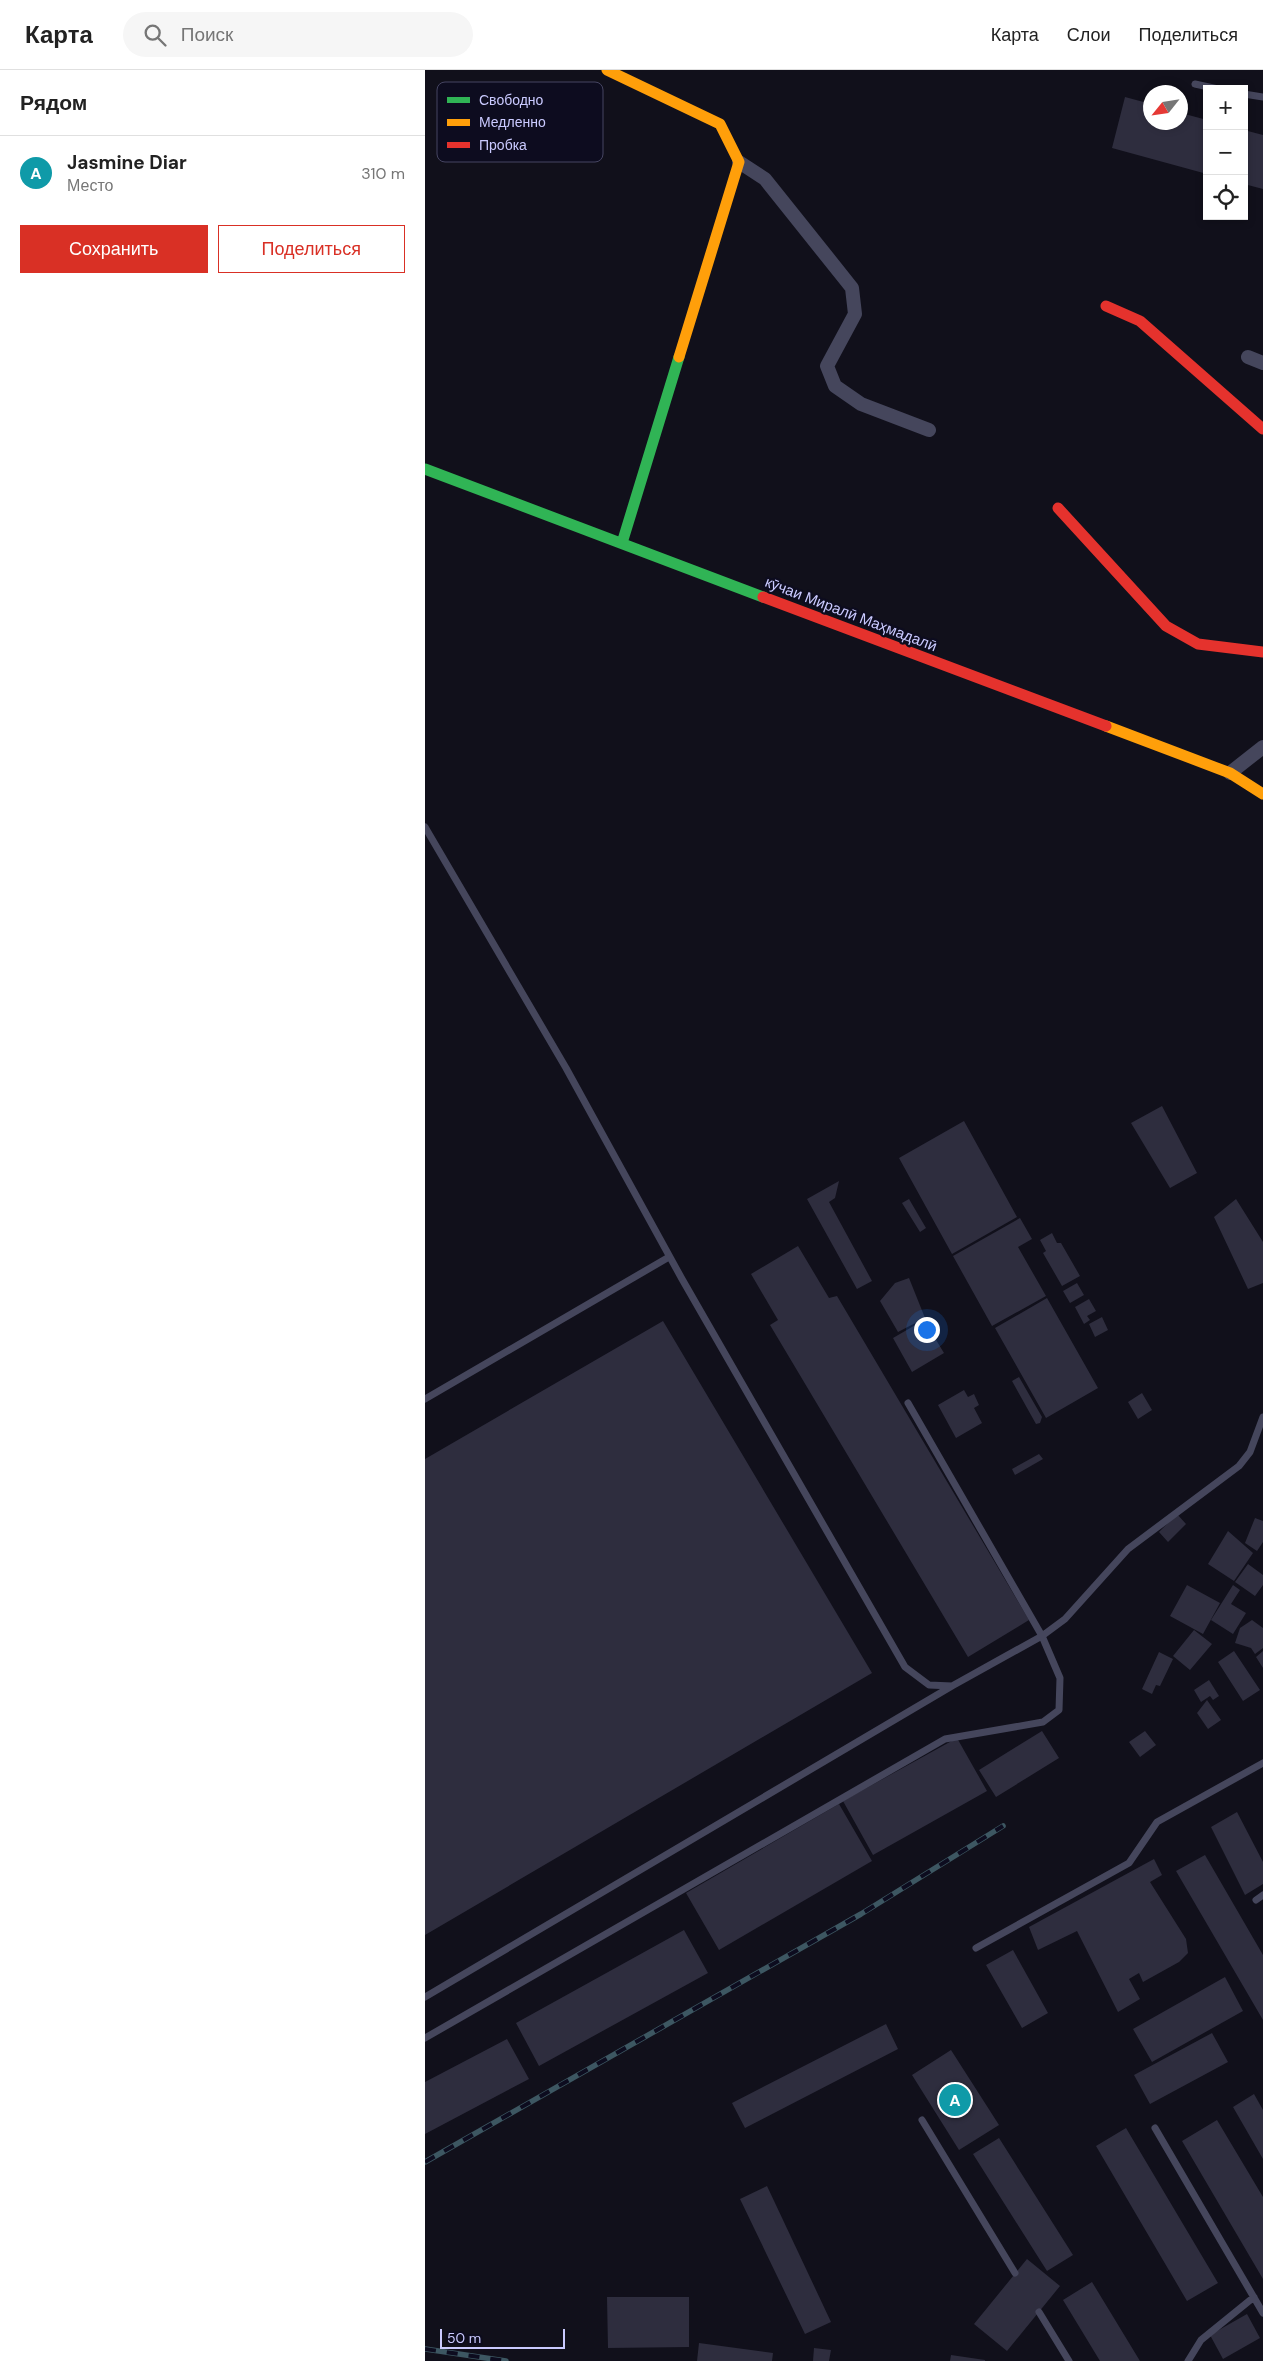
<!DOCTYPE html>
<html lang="ru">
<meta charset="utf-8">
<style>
:root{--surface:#fff;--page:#f6f6f6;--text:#222;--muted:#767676;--line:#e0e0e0;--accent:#d93025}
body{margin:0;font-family:"DM Sans",sans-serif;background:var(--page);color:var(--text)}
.controls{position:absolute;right:15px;top:15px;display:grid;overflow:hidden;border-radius:0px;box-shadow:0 2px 8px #0003}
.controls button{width:45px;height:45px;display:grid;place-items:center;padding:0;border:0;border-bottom:1px solid var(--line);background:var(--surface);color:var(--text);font:25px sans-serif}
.compass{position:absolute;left:718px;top:15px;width:45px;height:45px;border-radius:50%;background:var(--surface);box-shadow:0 2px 8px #0003;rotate:240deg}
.scale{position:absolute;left:15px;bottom:12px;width:125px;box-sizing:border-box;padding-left:5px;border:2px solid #cacaff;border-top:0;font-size:14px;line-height:18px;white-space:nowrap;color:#cacaff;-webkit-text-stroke:4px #0d0c1f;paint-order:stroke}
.you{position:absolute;left:501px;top:1259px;width:18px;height:18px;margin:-12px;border:4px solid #fff;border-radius:50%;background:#1a73e8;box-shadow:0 0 0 8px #1a73e833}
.badge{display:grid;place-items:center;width:32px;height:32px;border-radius:50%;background:var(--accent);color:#fff;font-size:16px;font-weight:700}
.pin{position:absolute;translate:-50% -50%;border:2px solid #fff;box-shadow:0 1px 5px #0006}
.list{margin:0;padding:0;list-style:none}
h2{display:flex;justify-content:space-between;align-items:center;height:65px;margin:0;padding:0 20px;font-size:21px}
h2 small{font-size:16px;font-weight:400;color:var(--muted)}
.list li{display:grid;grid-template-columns:32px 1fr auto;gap:15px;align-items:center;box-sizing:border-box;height:75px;padding:0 20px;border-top:1px solid var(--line)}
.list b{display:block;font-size:19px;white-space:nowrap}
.list p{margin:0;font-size:16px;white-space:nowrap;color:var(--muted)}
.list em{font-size:16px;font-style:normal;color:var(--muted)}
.actions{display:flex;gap:10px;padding:15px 20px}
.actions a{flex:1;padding:11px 0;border:1px solid var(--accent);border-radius:0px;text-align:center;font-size:18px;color:var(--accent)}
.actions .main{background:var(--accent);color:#fff}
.icon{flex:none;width:28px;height:28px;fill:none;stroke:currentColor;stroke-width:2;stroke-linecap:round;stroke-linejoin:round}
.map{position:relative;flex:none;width:838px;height:2291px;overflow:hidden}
header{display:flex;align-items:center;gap:30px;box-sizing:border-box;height:70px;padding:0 25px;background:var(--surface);border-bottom:1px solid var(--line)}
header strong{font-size:24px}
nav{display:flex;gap:28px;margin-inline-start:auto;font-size:18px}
.search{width:350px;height:45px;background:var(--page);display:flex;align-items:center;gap:12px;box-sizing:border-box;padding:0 18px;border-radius:28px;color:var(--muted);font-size:19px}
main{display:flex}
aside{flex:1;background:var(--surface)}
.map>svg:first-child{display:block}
.building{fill:#2e2d3e}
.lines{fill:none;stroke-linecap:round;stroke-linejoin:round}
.lane{stroke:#45465c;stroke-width:7}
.street{stroke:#45465c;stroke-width:14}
.fast{stroke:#30b455;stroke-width:11}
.slow{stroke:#ff9f0a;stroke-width:11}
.jam{stroke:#e5322d;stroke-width:11}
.rail-casing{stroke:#3d5762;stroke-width:5.5}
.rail{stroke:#0d0c1f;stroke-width:4;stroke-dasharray:11;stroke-linecap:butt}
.labels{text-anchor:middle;stroke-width:4.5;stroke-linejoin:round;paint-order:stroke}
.street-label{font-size:15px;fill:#cacaff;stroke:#0d0c1f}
.key{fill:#0d0c1f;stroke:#464562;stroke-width:1}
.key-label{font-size:14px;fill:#cacaff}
</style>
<header>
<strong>Карта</strong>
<div class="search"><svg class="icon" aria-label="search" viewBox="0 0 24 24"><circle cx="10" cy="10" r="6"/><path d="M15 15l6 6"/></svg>Поиск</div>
<nav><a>Карта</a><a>Слои</a><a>Поделиться</a></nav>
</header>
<main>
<aside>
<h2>Рядом<small></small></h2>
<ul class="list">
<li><span class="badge" style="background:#0f9aa8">A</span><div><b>Jasmine Diar</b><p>Место</p></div><em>310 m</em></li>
</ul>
<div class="actions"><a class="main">Сохранить</a><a>Поделиться</a></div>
</aside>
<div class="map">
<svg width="838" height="2291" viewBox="0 0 838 2291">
<rect width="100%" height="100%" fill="#11101b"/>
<path class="building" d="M700 27 726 34V52H756V43L782 50V104L687 78Z
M819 60 838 65V119L819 114Z
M737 1036 772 1103 745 1118 706 1053Z
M539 1051 592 1147 527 1184 474 1088Z
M414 1111 410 1128 404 1132 447 1211 432 1219 382 1129Z
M484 1129 501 1158 495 1162 477 1133Z
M811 1129 838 1172V1213L823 1219 789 1147Z
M595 1148 607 1169 593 1177 621 1226 567 1256 528 1186Z
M627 1163 632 1173H636L655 1206 637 1216 618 1183 621 1181 615 1170Z
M373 1176 404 1228 412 1226 604 1550 543 1587 345 1255 353 1250 326 1204Z
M484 1208 500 1248 473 1262 455 1231 470 1213Z
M652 1213 659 1225 645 1233 638 1221Z
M622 1228 673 1318 621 1348 570 1258Z
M664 1229 671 1241 662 1246 665 1250 659 1254 650 1237Z
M677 1247 683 1260 670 1267 664 1254Z
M499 1250 519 1283 487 1302 468 1268Z
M238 1251 447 1603 0 1865V1389Z
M594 1307 617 1347 615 1353 611 1354 587 1311Z
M539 1320 543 1327 549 1324 554 1335 549 1338 557 1353 531 1368 513 1335Z
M717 1323 727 1340 713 1349 703 1332Z
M614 1384 618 1389 590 1405 587 1399Z
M752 1444 761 1454 743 1472 734 1462Z
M830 1448 838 1451V1472L832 1481 820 1473Z
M803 1461 828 1483 809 1511 783 1494Z
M823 1494 838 1505V1515L830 1526 810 1512Z
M762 1515 795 1533 778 1564 745 1546Z
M808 1515 815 1520 806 1534 821 1543 808 1564 786 1550Z
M827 1550 838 1558V1578L830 1584 826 1578 810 1573 815 1558Z
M769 1560 787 1574 765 1600 748 1586Z
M809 1581 835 1620 818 1631 793 1592Z
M838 1581V1598L831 1587Z
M734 1582 748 1589 735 1616 731 1615 727 1624 717 1619Z
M784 1610 794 1626 788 1630 785 1626 776 1632 769 1620Z
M782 1630 796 1650 783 1659 772 1643Z
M617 1661 634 1688 571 1727 554 1700Z
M720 1661 731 1675 715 1687 704 1672Z
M532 1668 562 1721 448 1785 418 1731Z
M414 1734 447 1791 294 1880 261 1823Z
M812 1742 838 1792V1814L820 1825 786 1757Z
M780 1785 838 1885V1950L751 1801Z
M729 1789 737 1805 725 1812 761 1869 763 1883 754 1892 718 1912 714 1903 704 1909 715 1929 693 1942 652 1861 613 1880 604 1857Z
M259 1860 283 1903 114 1996 91 1953Z
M588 1880 623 1943 597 1958 561 1895Z
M800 1907 818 1941 727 1992 708 1959Z
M461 1954 473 1979 320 2058 307 2033Z
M787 1963 803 1992 725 2034 709 2005Z
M82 1969 104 2009 0 2064V2012Z
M526 1980 574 2055 534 2080 487 2005Z
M829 2024 838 2040V2089L808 2037Z
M792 2050 838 2127V2209L757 2071Z
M701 2058 793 2213 762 2231 671 2076Z
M574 2068 648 2185 622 2201 548 2084Z
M342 2116 406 2252 380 2264 315 2129Z
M602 2189 635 2216 582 2281 549 2254Z
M667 2212 715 2291H675L638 2230Z
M182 2227H264V2277L183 2278Z
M822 2244 835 2268 798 2289 785 2265Z
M274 2273 348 2283 347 2291H272Z
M389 2278 406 2280 404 2291H388Z
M526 2285 560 2290V2291H525Z"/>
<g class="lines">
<path class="lane" d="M770 14 793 19
M819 24 838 27
M0 757 141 998 257 1209 480 1597 504 1615 527 1616 617 1566 640 1549 703 1479 814 1396 825 1382 838 1347
M0 1329 244 1187
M831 1830 838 1825
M551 1878 704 1793 732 1752 838 1693
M0 1927 527 1616
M0 1968 520 1669 618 1652 634 1640 635 1608 617 1566 483 1333
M497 2050 590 2203
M730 2058 838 2243
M614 2242 644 2291
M763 2291 776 2270 829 2227"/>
<path class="street" d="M314 92 340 109 427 218 430 244 402 296 410 316 436 334 504 360
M823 287 838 293
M805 703 838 677"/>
<path class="fast" d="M0 399 338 527
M197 473 254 287"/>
<path class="slow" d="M182 0 295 54 314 92 254 287
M681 656 805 703 838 724"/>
<path class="jam" d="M681 236 715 251 838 359
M633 438 741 556 773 574 838 582
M338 527 681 656"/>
<defs>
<path id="rail" d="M0 2092 436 1844 578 1756
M0 2279 81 2291"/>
</defs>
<use href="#rail" class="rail-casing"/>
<use href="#rail" class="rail"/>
</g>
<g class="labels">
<g class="street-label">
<text transform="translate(426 544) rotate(21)" y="5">кӯчаи Миралӣ Маҳмадалӣ</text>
</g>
</g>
<rect x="12" y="12" width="166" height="80" rx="8" class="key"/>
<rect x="22" y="27" width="23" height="6" fill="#30b455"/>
<rect x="22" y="49" width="23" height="7" fill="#ff9f0a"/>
<rect x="22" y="72" width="23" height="6" fill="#e5322d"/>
<g class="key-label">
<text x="54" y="35">Свободно</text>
<text x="54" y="57">Медленно</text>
<text x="54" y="80">Пробка</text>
</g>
</svg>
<div class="controls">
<button>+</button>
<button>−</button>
<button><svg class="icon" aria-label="locate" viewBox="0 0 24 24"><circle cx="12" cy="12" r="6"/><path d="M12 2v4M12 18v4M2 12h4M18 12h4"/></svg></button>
</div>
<svg class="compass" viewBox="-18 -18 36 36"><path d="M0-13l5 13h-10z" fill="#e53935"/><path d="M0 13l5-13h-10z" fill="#767676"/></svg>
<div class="scale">50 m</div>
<div class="you"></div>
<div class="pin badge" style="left:530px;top:2030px;background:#0f9aa8">A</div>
</div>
</main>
